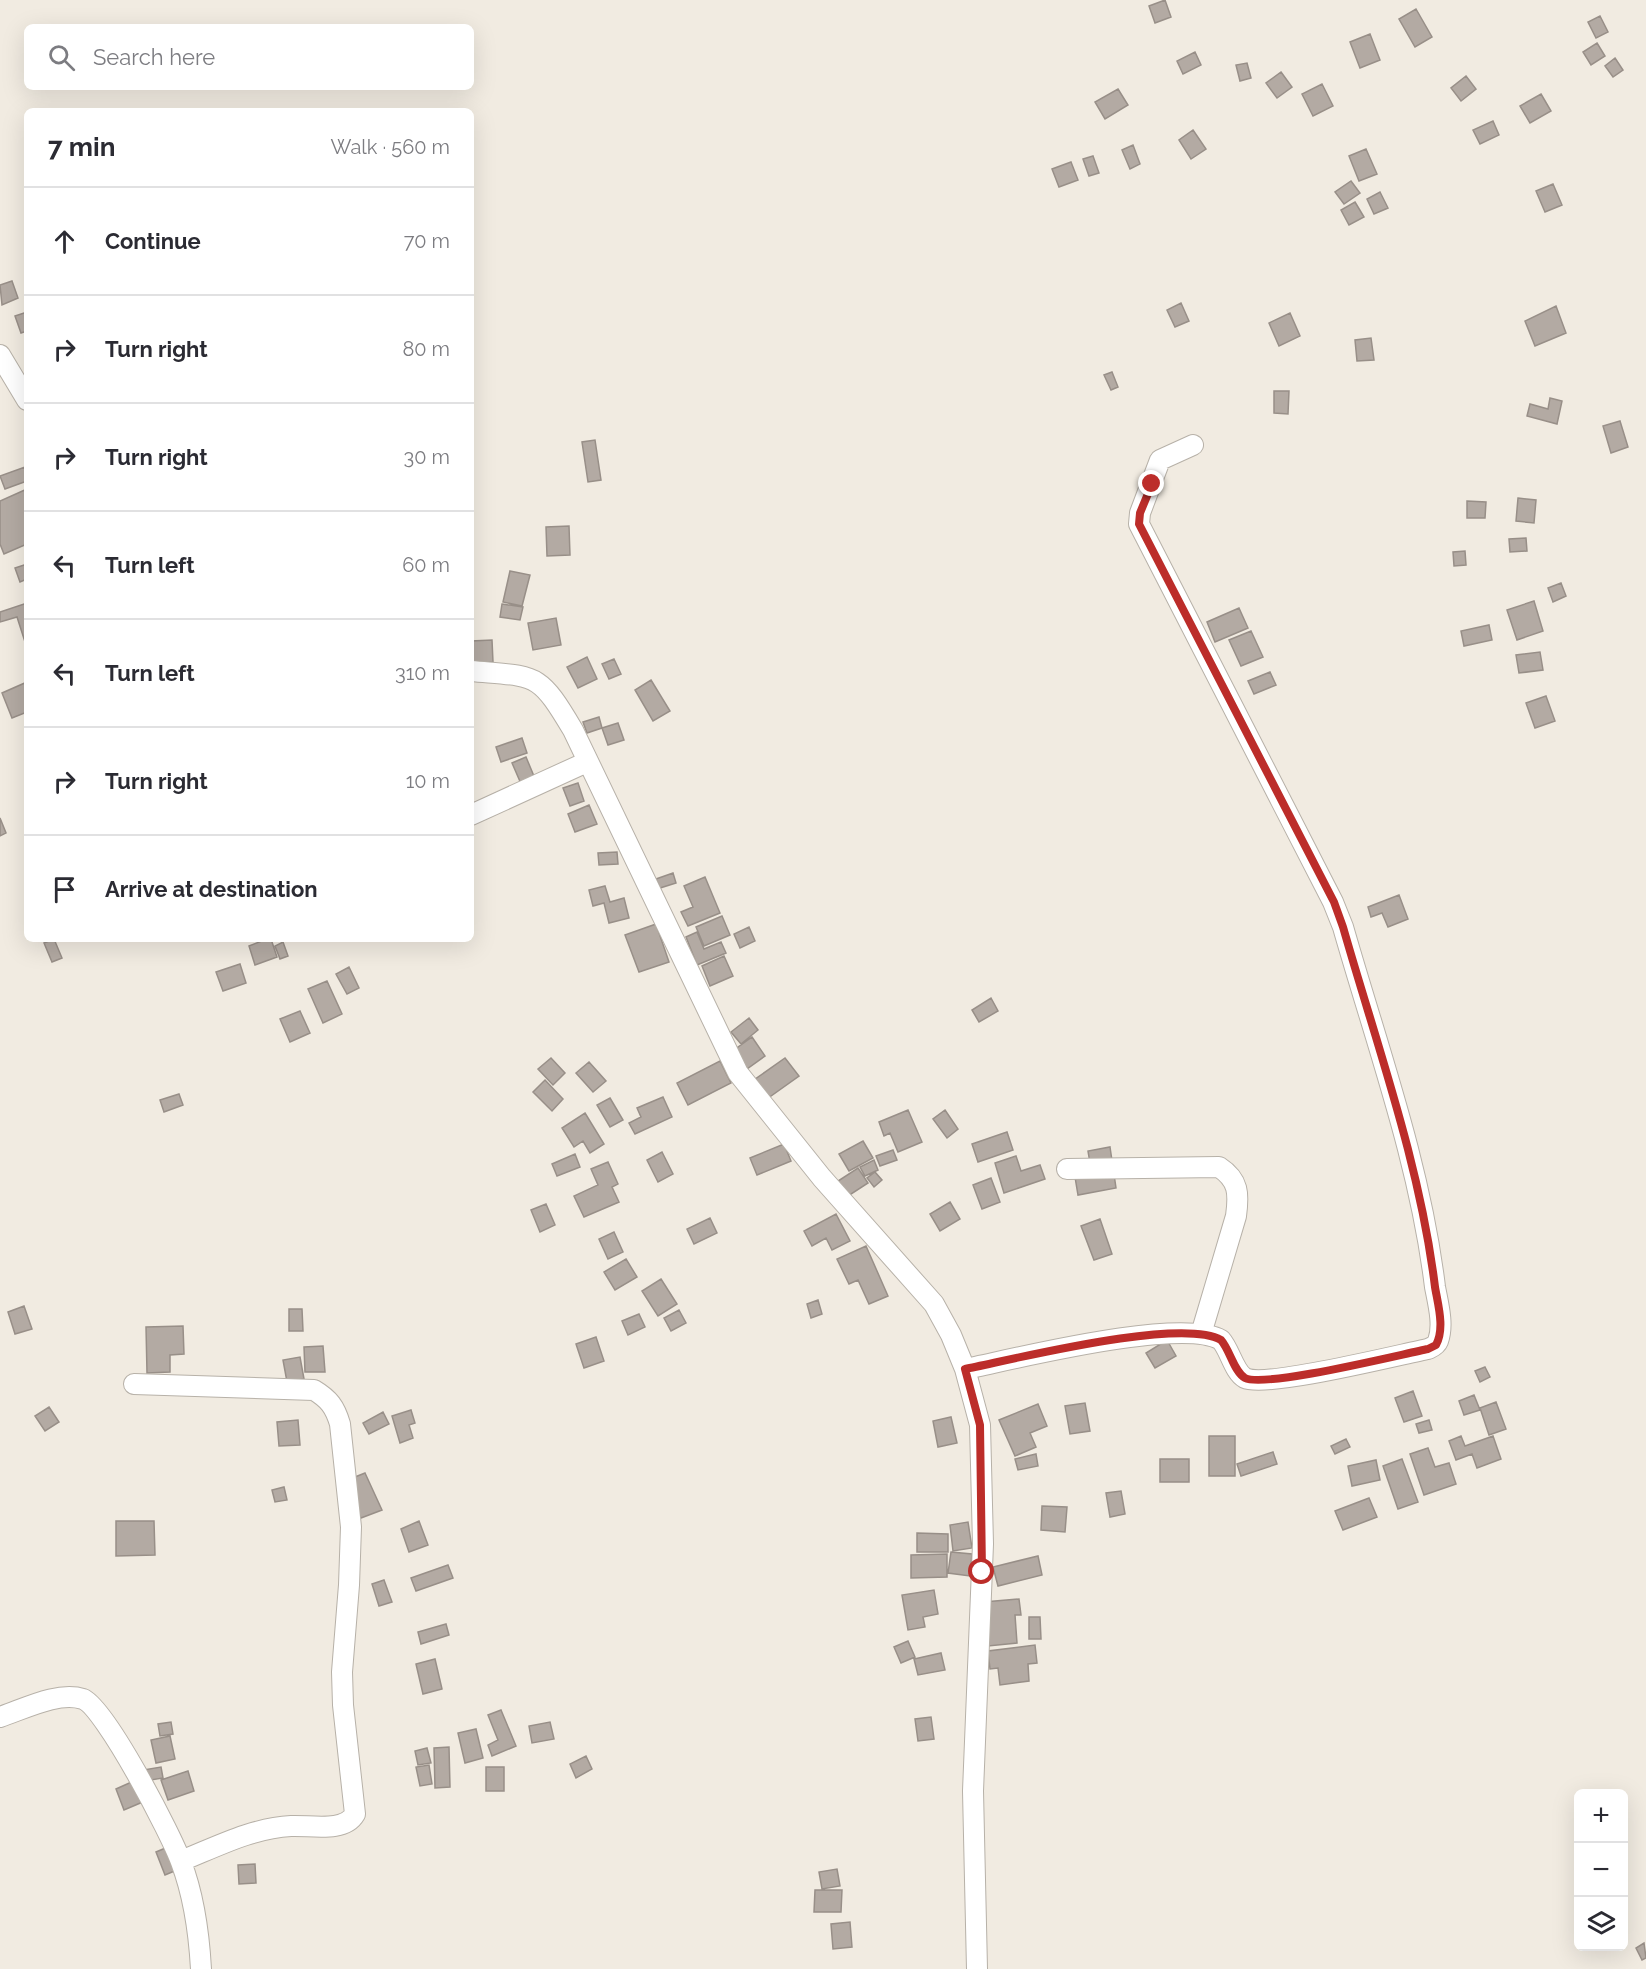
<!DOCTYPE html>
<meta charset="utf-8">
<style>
:root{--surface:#fff;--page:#f2f2f3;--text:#2b2b33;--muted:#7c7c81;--line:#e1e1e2}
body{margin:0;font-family:Raleway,sans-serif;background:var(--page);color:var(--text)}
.controls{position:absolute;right:18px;bottom:18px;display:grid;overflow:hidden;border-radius:9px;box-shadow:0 6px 24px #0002}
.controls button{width:54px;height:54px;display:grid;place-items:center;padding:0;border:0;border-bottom:2px solid var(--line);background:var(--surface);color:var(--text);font:30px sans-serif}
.stop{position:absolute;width:18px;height:18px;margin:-14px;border:4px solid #bc2d2a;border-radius:50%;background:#fff}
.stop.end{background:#bc2d2a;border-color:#fff;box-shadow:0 2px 6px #0008}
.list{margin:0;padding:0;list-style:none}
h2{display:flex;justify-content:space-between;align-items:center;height:78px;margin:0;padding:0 24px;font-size:26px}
h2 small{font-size:20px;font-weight:400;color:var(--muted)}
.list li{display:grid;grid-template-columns:39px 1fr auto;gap:18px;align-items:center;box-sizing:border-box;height:108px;padding:0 24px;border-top:2px solid var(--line)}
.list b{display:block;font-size:22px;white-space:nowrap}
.list em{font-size:20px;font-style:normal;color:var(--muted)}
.icon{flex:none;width:33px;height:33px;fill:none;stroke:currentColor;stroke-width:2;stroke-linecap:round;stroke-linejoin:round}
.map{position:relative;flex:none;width:1646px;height:1969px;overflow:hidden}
.search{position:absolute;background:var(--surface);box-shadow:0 6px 24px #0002;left:24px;top:24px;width:450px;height:66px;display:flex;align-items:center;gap:15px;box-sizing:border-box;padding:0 21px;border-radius:9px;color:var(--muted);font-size:22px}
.panel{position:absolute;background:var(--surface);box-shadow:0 6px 24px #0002;left:24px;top:108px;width:450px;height:834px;border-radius:9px}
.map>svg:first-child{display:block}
.building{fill:#b3aaa3;stroke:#988f88;stroke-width:1.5}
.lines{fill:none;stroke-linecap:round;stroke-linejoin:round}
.minor-casing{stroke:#b7b1a8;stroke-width:22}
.minor{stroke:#fff;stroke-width:20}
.route{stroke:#bc2d2a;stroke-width:8}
</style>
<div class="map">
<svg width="1646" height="1969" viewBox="0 0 1646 1969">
<rect width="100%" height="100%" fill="#f1ebe1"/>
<path class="building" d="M1165 0 1171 17 1155 23 1149 6Z
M1416 9 1432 37 1415 47 1399 19Z
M1600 16 1608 32 1596 38 1588 22Z
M1370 34 1380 60 1360 68 1350 42Z
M1597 43 1605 56 1591 65 1583 52Z
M1195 52 1201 65 1183 74 1177 61Z
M1615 58 1623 70 1613 77 1605 66Z
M1247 63 1251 78 1240 81 1236 65Z
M1281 72 1292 87 1277 98 1266 83Z
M1466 76 1476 89 1461 101 1451 88Z
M1322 84 1333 106 1313 116 1302 94Z
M1118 89 1128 105 1105 119 1095 102Z
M1541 94 1551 111 1530 123 1520 106Z
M1493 121 1499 135 1480 144 1473 130Z
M1193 130 1206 149 1191 159 1179 140Z
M1133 145 1140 164 1130 169 1122 150Z
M1366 149 1377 174 1359 181 1349 156Z
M1093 156 1099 173 1089 176 1083 159Z
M1071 162 1078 180 1059 187 1052 169Z
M1351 181 1360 193 1344 204 1335 192Z
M1553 184 1562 205 1545 212 1536 191Z
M1380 192 1388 208 1374 214 1367 199Z
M1355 202 1364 217 1349 225 1341 210Z
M12 281 18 298 2 305 0 285Z
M1181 303 1189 321 1175 327 1167 310Z
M1556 306 1566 333 1535 346 1525 321Z
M27 312V331L21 333 15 316Z
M1290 313 1300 336 1279 346 1269 323Z
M1371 338 1374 360 1357 361 1355 340Z
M1112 372 1118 387 1111 390 1104 375Z
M1274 391H1289L1288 414 1274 413Z
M1550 398 1562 401 1557 424 1527 416 1530 404 1548 409Z
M1620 421 1628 447 1611 453 1603 426Z
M595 440 601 480 588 482 582 442Z
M25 467 27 481 5 489 0 476Z
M27 489V544L4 554 0 544V501Z
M1518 498 1536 500 1534 523 1516 521Z
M1467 501 1486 502 1485 518H1467Z
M569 526 570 555 547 556 546 527Z
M1526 538 1527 551 1510 552 1509 539Z
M1465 551 1466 565 1454 566 1453 552Z
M27 564V579L20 582 15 568Z
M510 571 530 575 522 606 503 602Z
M1561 583 1566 596 1553 602 1548 588Z
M1534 601 1543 631 1517 640 1507 610Z
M27 603V641L25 642 17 617 0 622V612Z
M502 604 523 607 520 620 500 617Z
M1239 608 1248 628 1215 642 1207 622Z
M556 618 561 645 533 650 528 623Z
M1489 625 1492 640 1464 646 1461 631Z
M1251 631 1263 657 1241 666 1229 640Z
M492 640 493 662 471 664V641Z
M1540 652 1543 670 1519 673 1516 655Z
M587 657 597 679 578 688 567 667Z
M614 659 621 674 609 679 602 664Z
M1270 672 1276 685 1254 694 1248 681Z
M651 680 670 711 653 721 635 690Z
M27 682V712L12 718 2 693Z
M1546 696 1555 721 1535 728 1526 703Z
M599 717 602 728 618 723 624 740 608 745 602 728 587 733 583 722Z
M522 738 527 753 501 762 496 747Z
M526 757 536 781 522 786 512 763Z
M578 783 584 801 570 806 563 788Z
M589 805 597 824 575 832 568 814Z
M0 818 6 833 0 836Z
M617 852 618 864 599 865 598 853Z
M673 873 676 883 660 888 656 879Z
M705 877 720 913 688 926 681 912 693 907 684 886Z
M605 886 610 902 624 898 629 918 609 923 604 903 593 906 589 890Z
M1399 895 1408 919 1388 927 1382 913 1371 917 1368 907Z
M722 916 730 935 704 946 696 927Z
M656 924 669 962 639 972 625 935Z
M749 927 755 941 740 948 734 934Z
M697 932 704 949 721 942 726 953 697 965 686 937Z
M54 939 62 958 52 962 44 943Z
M267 939H271L277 957 255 965 249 946Z
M283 942 288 956 280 959 275 946Z
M724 956 733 976 710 986 702 966Z
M240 964 246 983 223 991 216 972Z
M349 967 359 988 347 994 336 974Z
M327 981 342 1014 323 1023 308 989Z
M991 998 998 1011 979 1022 972 1010Z
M300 1011 310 1033 290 1042 280 1019Z
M749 1018 758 1030 741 1044 731 1032Z
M752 1037 765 1056 747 1069 734 1050Z
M551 1058 565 1073 553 1085 538 1069Z
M785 1058 799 1076 764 1101 751 1082Z
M720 1061 731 1083 688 1105 677 1083Z
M589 1062 606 1081 593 1092 576 1073Z
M545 1080 563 1099 552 1111 533 1092Z
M179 1094 183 1105 164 1112 160 1100Z
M663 1097 672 1117 635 1134 629 1123 641 1117 637 1108Z
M610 1098 623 1120 610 1127 597 1105Z
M908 1110 922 1142 898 1152 890 1133 884 1136 879 1122Z
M945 1110 958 1129 947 1138 933 1119Z
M585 1113 604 1144 590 1153 583 1141 574 1147 562 1128Z
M1007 1132 1013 1150 978 1162 972 1144Z
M863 1141 873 1158 849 1171 839 1154Z
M784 1144 791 1161 757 1175 750 1158Z
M1110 1147 1116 1188 1078 1195 1075 1177 1092 1175 1088 1151Z
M893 1150 897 1160 880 1166 876 1156Z
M662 1152 673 1174 658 1182 647 1160Z
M575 1154 580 1167 557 1176 552 1164Z
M1016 1156 1021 1171 1040 1165 1045 1179 1004 1193 995 1163Z
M874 1160 878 1170 865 1176 860 1167Z
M608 1162 618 1184 612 1187 619 1202 584 1217 574 1196 598 1185 591 1169Z
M858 1168 868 1183 845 1198 835 1183Z
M875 1172 882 1180 874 1187 867 1178Z
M991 1178 1000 1202 982 1209 973 1185Z
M950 1202 960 1219 940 1231 930 1214Z
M546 1204 555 1225 540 1232 531 1210Z
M836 1214 850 1241 832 1250 826 1238 812 1246 804 1231Z
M710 1218 717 1233 694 1244 687 1229Z
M1100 1219 1112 1254 1094 1260 1081 1226Z
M614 1232 623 1252 608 1259 599 1239Z
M866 1246 888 1296 869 1304 858 1280 849 1284 837 1259Z
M626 1259 637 1277 615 1290 604 1272Z
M661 1279 677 1304 658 1316 642 1291Z
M818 1300 822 1314 811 1318 807 1304Z
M24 1306 32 1329 15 1334 8 1312Z
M289 1309H302L303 1331H289Z
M679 1310 686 1323 671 1331 664 1318Z
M639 1314 645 1327 628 1335 622 1321Z
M183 1326 184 1354 170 1355V1372L147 1373 146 1327Z
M596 1337 604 1361 584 1368 576 1344Z
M1167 1340 1176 1356 1155 1368 1146 1353Z
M323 1346 325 1372H305L304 1347Z
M300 1357 304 1379 287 1382 283 1360Z
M1485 1367 1490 1377 1480 1382 1475 1371Z
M1413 1391 1422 1416 1404 1422 1395 1398Z
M1474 1395 1480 1410 1464 1415 1459 1401Z
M1496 1402 1506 1429 1489 1435 1480 1408Z
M1085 1403 1090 1431 1070 1434 1065 1406Z
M1038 1404 1047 1426 1030 1433 1036 1447 1015 1456 999 1420Z
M49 1407 59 1422 45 1431 35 1416Z
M411 1410 415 1423 409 1425 413 1438 400 1443 392 1416Z
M383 1412 389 1424 369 1434 363 1423Z
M951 1417 957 1443 938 1447 933 1421Z
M298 1420 300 1445 279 1446 277 1422Z
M1429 1420 1432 1430 1419 1433 1416 1424Z
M1209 1436H1235V1476H1209Z
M1461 1436 1465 1446 1493 1436 1501 1459 1477 1468 1472 1454 1456 1460 1449 1441Z
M1346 1439 1350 1447 1335 1454 1331 1446Z
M1428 1448 1435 1467 1449 1463 1456 1484 1424 1495 1410 1454Z
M1273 1452 1277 1464 1241 1476 1237 1464Z
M1036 1454 1038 1466 1018 1470 1015 1459Z
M1160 1459H1189V1482H1160Z
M1402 1459 1418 1502 1398 1509 1383 1466Z
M1376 1460 1380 1480 1352 1486 1348 1466Z
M365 1473 382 1510 361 1518 345 1481Z
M284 1487 287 1500 275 1502 272 1490Z
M1121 1491 1125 1514 1110 1517 1106 1493Z
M1369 1498 1377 1517 1343 1530 1335 1511Z
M1042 1506 1067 1507 1065 1532 1041 1530Z
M116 1521H154L155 1555 116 1556Z
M419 1521 428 1545 409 1552 401 1529Z
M968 1522 972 1548 953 1551 950 1525Z
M917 1533 948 1534V1552H917Z
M951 1552 972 1554 970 1576 948 1573Z
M947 1554V1577L911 1578V1555Z
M1038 1556 1042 1575 998 1586 993 1567Z
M448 1565 453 1578 416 1591 411 1578Z
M384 1580 392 1602 379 1606 372 1584Z
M934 1590 938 1614 923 1617 925 1627 908 1630 902 1595Z
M1019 1599 1021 1615H1015L1017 1643 988 1646 984 1602Z
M1029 1617H1040L1041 1639H1029Z
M446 1624 449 1635 421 1644 418 1632Z
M908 1641 915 1657 901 1663 894 1647Z
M1035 1645 1037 1663 1028 1664 1029 1681 1000 1685 998 1668 990 1669 988 1651Z
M941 1653 945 1670 918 1675 914 1659Z
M435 1659 442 1689 423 1694 416 1664Z
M501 1710 516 1746 492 1756 488 1745 498 1740 488 1715Z
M931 1717 934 1739 918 1741 915 1719Z
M171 1722 173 1734 160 1736 158 1724Z
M550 1722 554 1739 532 1743 529 1726Z
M476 1729 483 1758 465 1763 458 1733Z
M170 1736 175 1759 156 1763 151 1740Z
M449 1747 450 1787 435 1788 434 1748Z
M427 1748 431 1763 418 1765 415 1751Z
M586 1756 592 1769 576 1778 570 1764Z
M429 1765 432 1784 420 1786 416 1767Z
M161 1767 163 1778 145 1781 143 1770Z
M486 1767H504V1791H486Z
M188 1771 194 1791 168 1800 161 1780Z
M136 1780 145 1801 124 1810 116 1789Z
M175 1844 184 1867 165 1875 156 1852Z
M255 1864 256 1883 239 1884 238 1865Z
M837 1869 840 1886 822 1889 819 1872Z
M815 1890H842L841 1912H814Z
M850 1922 852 1947 833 1949 831 1924Z
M1644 1943 1646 1958 1642 1960 1636 1948Z"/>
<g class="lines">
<defs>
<path id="minor" d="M0 355 27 400
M471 671C537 677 538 671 573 730L738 1073 822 1178 934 1304 951 1335 965 1369 980 1425 983 1544 973 1791 977 1969
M471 815 587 762
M1067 1169 1219 1167C1239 1180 1239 1194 1236 1216L1201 1334
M965 1369C1015 1359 1181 1317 1221 1340 1230 1350 1234 1372 1245 1378 1266 1388 1398 1355 1428 1349 1432 1347 1436 1346 1438 1341 1444 1325 1438 1303 1435 1287 1420 1163 1377 1046 1343 927L1333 902 1139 524 1140 513 1160 460 1193 445
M134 1384 314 1390C329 1399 335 1407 340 1424L351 1527 349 1585 342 1672 343 1705 355 1814C344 1833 311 1825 291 1826 252 1828 216 1847 181 1861
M0 1717C24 1709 58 1691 83 1699 105 1707 172 1836 181 1862 194 1896 199 1933 201 1969"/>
</defs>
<use href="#minor" class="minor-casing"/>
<use href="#minor" class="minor"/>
</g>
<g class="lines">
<path class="route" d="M982 1572 980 1425 965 1369C1015 1359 1181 1317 1221 1340 1230 1350 1234 1372 1245 1378 1265 1388 1398 1355 1428 1349L1436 1345C1445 1328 1438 1305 1435 1287 1420 1164 1377 1046 1343 927L1334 902 1139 524 1140 513 1152 484"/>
</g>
</svg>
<div class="controls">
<button>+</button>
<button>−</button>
<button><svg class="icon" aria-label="layers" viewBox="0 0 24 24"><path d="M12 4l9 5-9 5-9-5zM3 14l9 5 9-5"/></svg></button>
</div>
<div class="stop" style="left:982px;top:1572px"></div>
<div class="stop end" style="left:1152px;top:484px"></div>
<div class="search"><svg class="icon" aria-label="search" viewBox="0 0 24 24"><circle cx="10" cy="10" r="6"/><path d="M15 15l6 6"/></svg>Search here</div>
<section class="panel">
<h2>7 min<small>Walk · 560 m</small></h2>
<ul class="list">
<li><svg class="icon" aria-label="ahead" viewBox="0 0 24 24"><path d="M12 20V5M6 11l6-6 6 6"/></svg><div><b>Continue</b></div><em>70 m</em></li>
<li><svg class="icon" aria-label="right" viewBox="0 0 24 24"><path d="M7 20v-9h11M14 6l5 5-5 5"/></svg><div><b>Turn right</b></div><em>80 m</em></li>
<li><svg class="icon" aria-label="right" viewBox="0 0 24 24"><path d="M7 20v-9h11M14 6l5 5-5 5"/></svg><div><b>Turn right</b></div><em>30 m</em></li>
<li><svg class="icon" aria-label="left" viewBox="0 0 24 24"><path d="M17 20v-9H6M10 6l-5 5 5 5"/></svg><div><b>Turn left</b></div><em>60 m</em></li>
<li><svg class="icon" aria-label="left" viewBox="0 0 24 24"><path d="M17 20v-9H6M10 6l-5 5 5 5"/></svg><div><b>Turn left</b></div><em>310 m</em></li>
<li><svg class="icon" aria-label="right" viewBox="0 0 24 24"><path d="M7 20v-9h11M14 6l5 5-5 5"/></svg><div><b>Turn right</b></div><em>10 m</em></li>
<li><svg class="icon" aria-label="arrive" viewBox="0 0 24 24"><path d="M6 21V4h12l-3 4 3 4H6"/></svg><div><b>Arrive at destination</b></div></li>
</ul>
</section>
</div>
